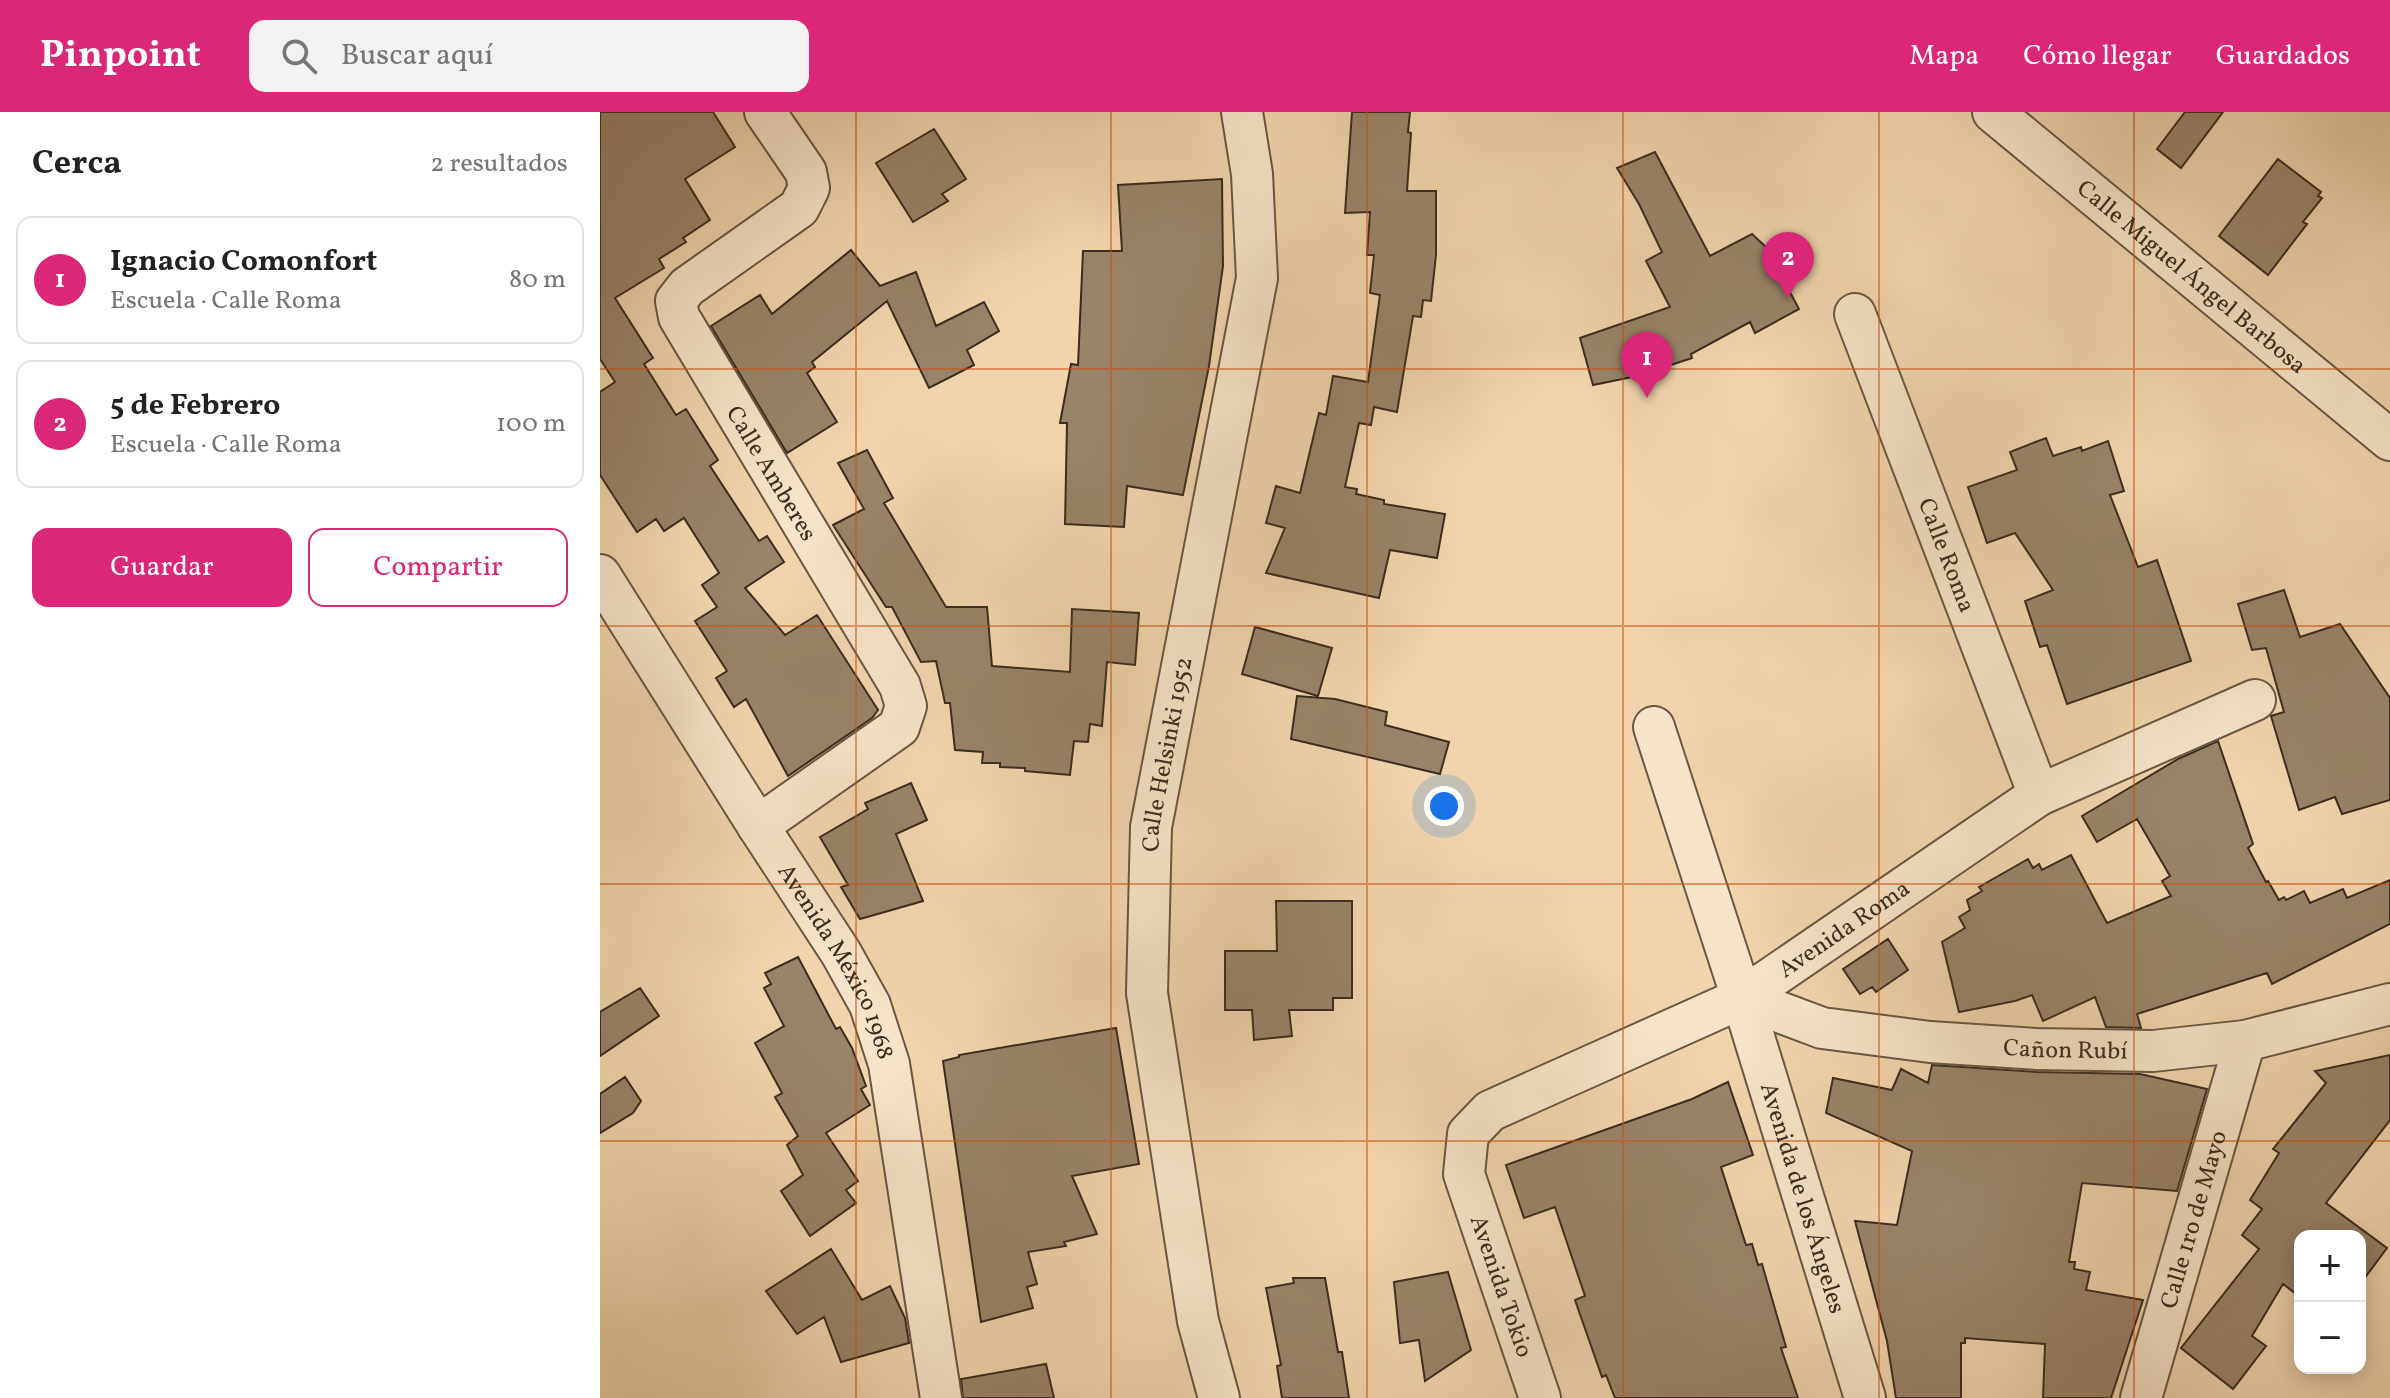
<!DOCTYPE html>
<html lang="es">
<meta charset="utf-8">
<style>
:root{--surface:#fff;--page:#f2f2f2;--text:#222;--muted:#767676;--line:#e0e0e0;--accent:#db2777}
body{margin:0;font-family:Vollkorn,serif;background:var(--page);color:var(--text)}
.controls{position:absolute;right:24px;bottom:24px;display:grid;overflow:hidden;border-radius:16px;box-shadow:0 4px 20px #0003}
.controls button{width:72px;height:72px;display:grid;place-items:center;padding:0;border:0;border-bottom:2px solid var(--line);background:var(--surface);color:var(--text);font:40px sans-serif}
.you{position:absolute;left:844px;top:694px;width:28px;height:28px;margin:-20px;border:6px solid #fff;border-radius:50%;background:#1a73e8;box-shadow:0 0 0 12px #1a73e833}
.badge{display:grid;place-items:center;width:52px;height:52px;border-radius:50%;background:var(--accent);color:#fff;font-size:26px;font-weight:700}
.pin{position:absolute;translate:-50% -66px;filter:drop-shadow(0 2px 4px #0008)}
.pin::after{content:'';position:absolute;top:42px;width:28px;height:24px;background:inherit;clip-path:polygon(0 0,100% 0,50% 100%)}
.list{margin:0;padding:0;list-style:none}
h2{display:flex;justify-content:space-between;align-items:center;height:104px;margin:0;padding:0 32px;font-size:34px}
h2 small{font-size:26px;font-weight:400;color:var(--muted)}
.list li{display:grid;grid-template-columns:52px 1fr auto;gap:24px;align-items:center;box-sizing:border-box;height:128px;margin:0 16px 16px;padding:0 16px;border:2px solid var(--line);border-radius:16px}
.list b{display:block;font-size:30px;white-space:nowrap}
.list p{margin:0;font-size:26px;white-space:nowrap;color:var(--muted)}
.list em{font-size:26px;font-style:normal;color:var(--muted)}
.actions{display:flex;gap:16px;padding:24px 32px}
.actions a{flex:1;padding:18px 0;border:2px solid var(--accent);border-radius:16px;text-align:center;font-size:28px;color:var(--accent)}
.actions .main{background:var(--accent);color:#fff}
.icon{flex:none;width:44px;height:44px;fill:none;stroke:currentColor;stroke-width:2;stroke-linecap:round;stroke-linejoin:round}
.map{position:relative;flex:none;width:1790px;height:1286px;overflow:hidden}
header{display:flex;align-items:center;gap:48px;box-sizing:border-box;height:112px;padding:0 40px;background:var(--accent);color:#fff}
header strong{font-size:38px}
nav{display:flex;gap:44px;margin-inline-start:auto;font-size:28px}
.search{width:560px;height:72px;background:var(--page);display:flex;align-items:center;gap:20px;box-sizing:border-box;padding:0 28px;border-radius:16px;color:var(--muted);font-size:30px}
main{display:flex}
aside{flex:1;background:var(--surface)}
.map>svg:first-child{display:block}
.building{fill:#98846a;stroke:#392d22;stroke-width:2}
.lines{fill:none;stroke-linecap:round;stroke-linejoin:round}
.minor-casing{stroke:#675744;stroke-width:44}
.minor{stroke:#f5e4c9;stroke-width:40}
.grid{fill:none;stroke:#ce520f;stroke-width:2;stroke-opacity:0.55}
.labels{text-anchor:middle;stroke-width:8;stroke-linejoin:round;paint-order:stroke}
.street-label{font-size:24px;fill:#392d22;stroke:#f5e4c9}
</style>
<header>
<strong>Pinpoint</strong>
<div class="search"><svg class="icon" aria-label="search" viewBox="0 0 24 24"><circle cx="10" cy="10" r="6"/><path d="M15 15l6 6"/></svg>Buscar aquí</div>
<nav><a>Mapa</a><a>Cómo llegar</a><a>Guardados</a></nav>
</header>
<main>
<aside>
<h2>Cerca<small>2 resultados</small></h2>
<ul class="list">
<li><span class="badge">1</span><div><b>Ignacio Comonfort</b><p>Escuela · Calle Roma</p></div><em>80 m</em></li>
<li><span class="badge">2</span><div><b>5 de Febrero</b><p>Escuela · Calle Roma</p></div><em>100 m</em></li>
</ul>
<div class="actions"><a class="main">Guardar</a><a>Compartir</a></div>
</aside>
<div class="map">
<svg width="1790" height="1286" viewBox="0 0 1790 1286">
<rect width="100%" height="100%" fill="#f0d5ac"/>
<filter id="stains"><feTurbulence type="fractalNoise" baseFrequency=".0025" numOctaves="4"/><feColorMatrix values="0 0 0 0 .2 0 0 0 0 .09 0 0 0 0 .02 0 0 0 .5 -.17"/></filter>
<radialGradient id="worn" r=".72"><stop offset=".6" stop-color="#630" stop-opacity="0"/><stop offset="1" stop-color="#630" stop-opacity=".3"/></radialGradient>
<path class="building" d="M0 0H113L135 35 85 67 110 108 83 126 86 130 59 147 64 156 15 186 53 246 44 252 76 303 86 297 118 348 110 354 159 429 167 424 184 450 145 476 185 523 217 503 278 598 272 606 188 664 146 587 134 595 116 566 127 559 95 509 117 495 102 473 119 461 84 406 64 419 56 407 37 420 0 363V280L15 270 0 247Z
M752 0H810L808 20 811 21 807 79H836V143L831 189 823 188 821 205 813 204 797 300 774 295 771 313 759 311 745 375 757 377 756 382 784 388V392L845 402 837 446 790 438 779 486 666 461 685 416 666 411 676 374 700 381 719 301 726 303 733 264 768 270 780 183 770 181 774 143H767L770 100 745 101Z
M1585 0H1623L1581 56 1557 37Z
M334 17 366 67 342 82 348 89 313 110 276 51Z
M1055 40 1110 144 1152 122 1166 135 1199 197 1155 221 1150 210 1091 242 1092 246 1037 264 993 273 980 226 1070 195 1046 149 1062 140 1039 92 1017 56Z
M1678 47 1721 80 1718 84 1722 86 1703 110 1707 112 1668 163 1619 124Z
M622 67 623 154 609 254 583 383 527 374 524 415 465 412 467 311H460L471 252 478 253 483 139H522L518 73Z
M251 138 280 174 316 160 336 214 384 190 399 219 367 238 374 253 329 276 287 189 212 250 215 255 207 261 237 310 187 341 111 214 160 183 172 202Z
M1446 326 1453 344 1481 335 1482 339 1508 329 1524 379 1510 383 1538 455 1557 448 1591 549 1467 592 1447 533 1440 535 1425 489 1453 478 1415 421 1387 431 1368 375 1417 358 1410 340Z
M267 338 293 386 284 391 346 495H387L392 554 470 560 472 497 539 501 535 553 507 550 502 614 490 612 488 630 474 629 470 663 425 659V656L400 655V651H382L383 640 355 638 350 591H345L336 549 321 550 292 495H286L233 413 264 397 238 351Z
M1684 478 1700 525 1740 512 1790 586V688L1742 702 1735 685 1699 698 1671 604 1684 600 1666 536 1652 538 1638 492Z
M655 515 732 536 718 584 642 562Z
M697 584 735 587 787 600 785 613 849 630 840 662 691 627Z
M1618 629 1653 732 1648 736 1666 770 1668 769 1679 788 1684 785 1686 788 1704 779 1710 791 1743 777 1747 786 1790 768V812L1672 872 1667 861 1537 902 1541 916 1506 915 1495 885 1443 909 1432 883 1415 889 1359 900 1342 830 1365 816 1359 805 1370 798 1367 788 1382 779 1379 775 1428 747 1433 756 1439 752 1442 758 1471 743 1507 811 1571 784 1562 769 1570 764 1537 707 1497 730 1482 704 1578 647Z
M311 671 327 708 296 722 323 789 260 807 241 775 248 773 220 725 268 697 265 691Z
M676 789H752V886H733V898H689L692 924 654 928 652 898H625V839H677Z
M1288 827 1308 858 1276 880 1272 875 1260 882 1243 857Z
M198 845 236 917 240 915 252 936 266 974 261 977 270 993 226 1021 258 1069 246 1078 256 1091 210 1124 181 1079 203 1063 187 1033 198 1024 175 985 182 981 155 931 184 914 164 876 171 872 165 861Z
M40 876 59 904 0 944V900Z
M516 916 539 1052 472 1064 497 1122 464 1130 466 1134 428 1140 437 1172 427 1175 433 1196 381 1210 343 949 359 945V943Z
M1790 943V1008L1726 1091 1787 1136 1761 1171 1760 1124H1700V1185L1683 1172 1652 1224 1666 1234 1633 1277 1581 1236 1659 1137 1642 1123 1662 1097 1650 1088 1679 1041 1673 1037 1726 971 1715 959Z
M1332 953 1436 960 1540 962 1607 977 1577 1079 1482 1071 1469 1150H1475L1474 1157 1490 1160 1486 1178 1543 1188 1511 1286H1443L1445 1232 1365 1226V1231H1361V1286H1296L1287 1229 1255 1109 1297 1113 1312 1039 1226 1001 1233 966 1292 978 1301 957 1328 971Z
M25 965 41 989 33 1001 0 1021V982Z
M1128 970 1153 1043 1121 1055 1146 1133 1152 1132 1158 1153 1162 1152 1186 1235 1181 1236 1198 1286H1015L1006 1263 1002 1265 975 1188 985 1184 955 1095 924 1106 906 1053 1092 987Z
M231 1137 262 1188 290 1174 305 1206 309 1231 241 1250 224 1205 197 1222 166 1179Z
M848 1160 871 1238 825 1269 819 1228 800 1231 794 1170Z
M693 1166H725L738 1240H742L749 1286H682L677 1254 681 1253 666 1176 694 1171Z
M446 1252 454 1286H363L361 1267Z"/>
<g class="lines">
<defs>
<g id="minor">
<path id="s1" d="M1393 0 1790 328"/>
<path id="s2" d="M1255 202 1439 683"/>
<path id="s3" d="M0 463 158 714 241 841 270 893 289 952 341 1286"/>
<path id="s4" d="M1054 615 1142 886 1265 1286"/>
<path d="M158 714 299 615 306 594 300 574 79 205 76 189 87 175 199 96 209 76 206 60 165 0"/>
<path id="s5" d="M1142 886 1222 916 1330 930 1437 937 1553 939 1645 929 1790 892"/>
<path id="s6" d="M619 1286 598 1209 547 881 551 715 657 166 652 62 642 0"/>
<path id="s7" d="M940 1286 864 1062 868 1022 890 999 1142 886 1439 683 1655 588"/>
<path id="s8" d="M1541 1286 1645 929"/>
</g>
</defs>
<use href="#minor" class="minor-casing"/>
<use href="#minor" class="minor"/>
</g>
<path class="grid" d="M256 0V1286M511 0V1286M767 0V1286M1023 0V1286M1279 0V1286M1534 0V1286M0 257H1790M0 514H1790M0 772H1790M0 1029H1790"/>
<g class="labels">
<g class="street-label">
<text dy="8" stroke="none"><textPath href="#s1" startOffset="258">Calle Miguel Ángel Barbosa</textPath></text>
<text transform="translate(172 361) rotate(59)" y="8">Calle Amberes</text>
<text dy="8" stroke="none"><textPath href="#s2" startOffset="258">Calle Roma</textPath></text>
<text dy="8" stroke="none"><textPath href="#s6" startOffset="652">Calle Helsinki 1952</textPath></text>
<text dy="8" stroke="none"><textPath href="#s7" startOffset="708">Avenida Roma</textPath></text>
<text dy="8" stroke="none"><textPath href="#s3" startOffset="454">Avenida México 1968</textPath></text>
<text dy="8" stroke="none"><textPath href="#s5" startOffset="330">Cañon Rubí</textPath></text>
<text dy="8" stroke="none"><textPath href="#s4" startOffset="494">Avenida de los Ángeles</textPath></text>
<text dy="8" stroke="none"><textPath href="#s8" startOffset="186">Calle 1ro de Mayo</textPath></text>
<text transform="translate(902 1174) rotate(71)" y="8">Avenida Tokio</text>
</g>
</g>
<rect width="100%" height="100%" filter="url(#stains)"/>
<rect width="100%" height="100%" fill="url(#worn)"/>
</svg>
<div class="controls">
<button>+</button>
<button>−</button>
</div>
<div class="you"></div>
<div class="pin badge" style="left:1047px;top:286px">1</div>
<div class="pin badge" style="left:1188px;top:186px">2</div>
</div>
</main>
